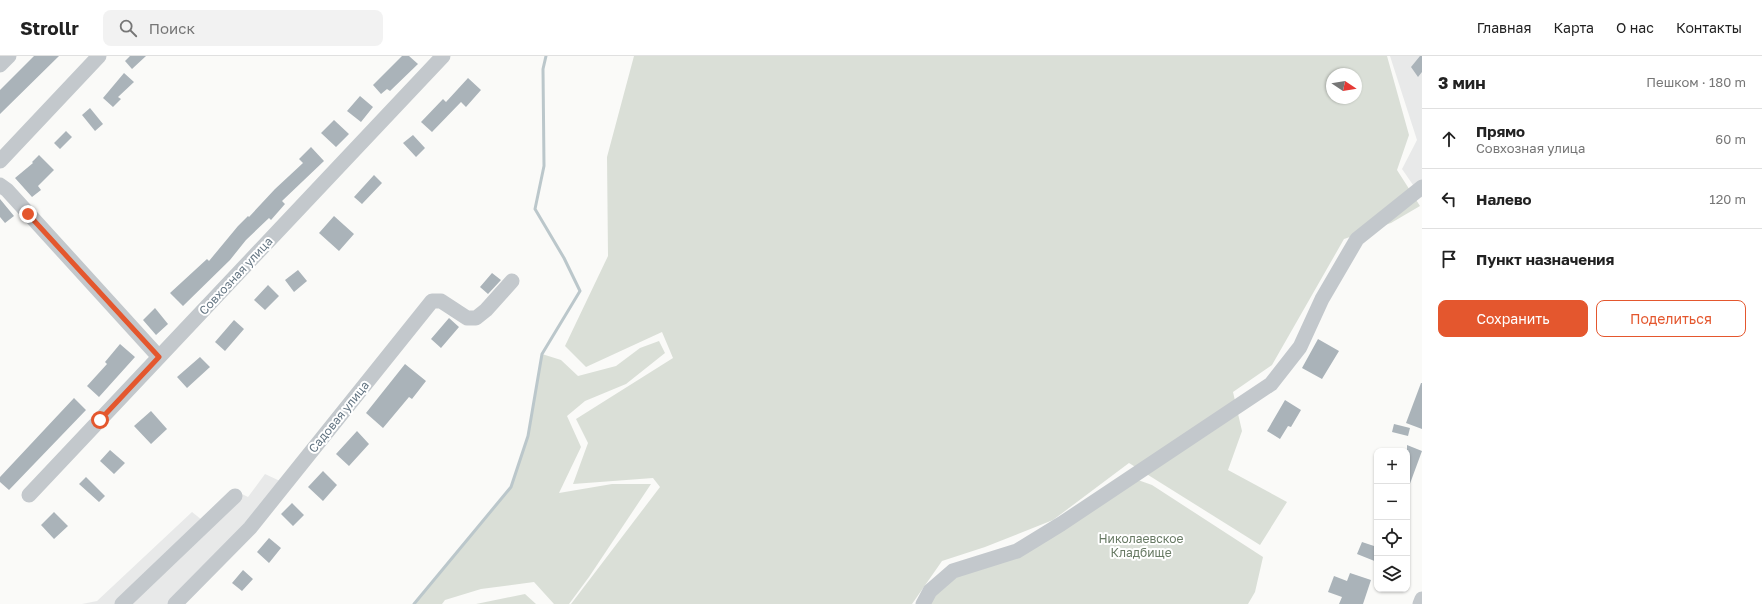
<!DOCTYPE html>
<html lang="ru">
<meta charset="utf-8">
<style>
:root{--surface:#fff;--page:#f2f2f2;--text:#222;--muted:#767676;--line:#e0e0e0;--accent:#e4572e}
body{margin:0;font-family:"Golos Text",sans-serif;background:var(--page);color:var(--text)}
.controls{position:absolute;right:12px;bottom:12px;display:grid;overflow:hidden;border-radius:8px;box-shadow:0 1px 3px #0004}
.controls button{width:36px;height:36px;display:grid;place-items:center;padding:0;border:0;border-bottom:1px solid var(--line);background:var(--surface);color:var(--text);font:20px sans-serif}
.compass{position:absolute;left:1326px;top:12px;width:36px;height:36px;border-radius:50%;background:var(--surface);box-shadow:0 1px 3px #0004;rotate:102deg}
.stop{position:absolute;width:12px;height:12px;margin:-9px;border:3px solid #e4572e;border-radius:50%;background:#fff}
.stop.end{background:#e4572e;border-color:#fff;box-shadow:0 1px 4px #0008}
.list{margin:0;padding:0;list-style:none}
h2{display:flex;justify-content:space-between;align-items:center;height:52px;margin:0;padding:0 16px;font-size:17px}
h2 small{font-size:13px;font-weight:400;color:var(--muted)}
.list li{display:grid;grid-template-columns:26px 1fr auto;gap:12px;align-items:center;box-sizing:border-box;height:60px;padding:0 16px;border-top:1px solid var(--line)}
.list b{display:block;font-size:15px;white-space:nowrap}
.list p{margin:0;font-size:13px;white-space:nowrap;color:var(--muted)}
.list em{font-size:13px;font-style:normal;color:var(--muted)}
.actions{display:flex;gap:8px;padding:12px 16px}
.actions a{flex:1;padding:9px 0;border:1px solid var(--accent);border-radius:8px;text-align:center;font-size:14px;color:var(--accent)}
.actions .main{background:var(--accent);color:#fff}
.icon{flex:none;width:22px;height:22px;fill:none;stroke:currentColor;stroke-width:2;stroke-linecap:round;stroke-linejoin:round}
.map{position:relative;flex:none;width:1422px;height:548px;overflow:hidden}
header{display:flex;align-items:center;gap:24px;box-sizing:border-box;height:56px;padding:0 20px;background:var(--surface);border-bottom:1px solid var(--line)}
header strong{font-size:19px}
nav{display:flex;gap:22px;margin-inline-start:auto;font-size:14px}
.search{width:280px;height:36px;background:var(--page);display:flex;align-items:center;gap:10px;box-sizing:border-box;padding:0 14px;border-radius:8px;color:var(--muted);font-size:15px}
main{display:flex}
aside{flex:1;background:var(--surface)}
.map>svg:first-child{display:block}
.built{fill:#e8e9e9}
.green{fill:#dadfd7;fill-rule:evenodd}
.lines{fill:none;stroke-linecap:round;stroke-linejoin:round}
.stream{stroke:#bbc7cb;stroke-width:3}
.building{fill:#aab3b9}
.minor{stroke:#c3c8cc;stroke-width:15}
.route{stroke:#e4572e;stroke-width:5}
.labels{text-anchor:middle;stroke-width:4;stroke-linejoin:round;paint-order:stroke}
.street-label{font-size:12px;fill:#657683;stroke:#fff}
.park-label{font-size:12px;fill:#687a64;stroke:#fff}
</style>
<header>
<strong>Strollr</strong>
<div class="search"><svg class="icon" aria-label="search" viewBox="0 0 24 24"><circle cx="10" cy="10" r="6"/><path d="M15 15l6 6"/></svg>Поиск</div>
<nav><a>Главная</a><a>Карта</a><a>О нас</a><a>Контакты</a></nav>
</header>
<main>
<div class="map">
<svg width="1422" height="548" viewBox="0 0 1422 548">
<rect width="100%" height="100%" fill="#fafaf8"/>
<path class="built" d="M1390 0H1422V142L1402 113 1417 84Z
M265 418 280 425 248 469 168 548H82L97 545 192 456 202 464 234 434 248 441Z"/>
<path class="green" d="M634 0H1387L1409 79 1397 114 1420 150 1391 167 1344 183 1272 309 1233 336 1242 375 1228 414 1287 446 1260 489 1129 407 1053 464 985 491 942 505 912 548H571L660 431 653 422 573 428 588 387 576 363 673 302 662 276 586 311 565 290 608 200 607 101ZM1332 18H1356V42H1332Z
M659 285 665 297 626 328 585 345 567 360 581 391 559 437 612 428H651L589 521 569 548H554L534 526 481 533 445 544 442 548H414L511 431 528 380 542 298 561 304 578 320 616 310 640 292Z
M1138 424 1152 429 1263 501 1255 536 1248 548H929L933 542 957 519Z
M525 538 536 548H476Z"/>
<g class="lines">
<path class="stream" d="M414 548 511 431 528 380 542 298 580 235 564 202 535 153 544 110 543 13 546 0"/>
</g>
<path class="building" d="M34 0H59L0 58V34Z
M130 0H146L132 13 125 5Z
M402 0H409L418 8 390 35 387 33 381 38 373 29Z
M1420 0H1422V16L1418 21 1411 11Z
M124 17 134 26 118 41 121 43 113 51 103 42Z
M468 22 481 34 466 51 461 46 432 76 421 66 443 43 446 46Z
M360 40 373 51 361 66 347 55Z
M90 52 103 68 95 75 82 59Z
M334 64 349 78 336 91 321 77Z
M66 75 72 81 60 93 54 87Z
M413 79 425 92 416 101 403 87Z
M311 91 324 105 282 145 285 148 271 164 269 162 246 184 230 204 183 250 170 237 207 203 209 205 238 170 248 160 249 161 275 133 303 107 299 103Z
M39 99 54 114 38 130 41 134 32 141 15 122 33 107 32 106Z
M374 119 382 127 362 148 354 141Z
M0 143 14 160 5 167 0 161Z
M334 160 354 178 339 195 319 177Z
M298 214 307 225 294 236 285 224Z
M492 217 501 224 488 238 480 231Z
M268 229 279 240 265 254 254 244Z
M155 252 168 268 156 279 143 264Z
M449 262 459 271 441 292 431 283Z
M234 264 244 273 225 295 215 286Z
M1318 283 1339 295 1322 323 1302 312Z
M120 288 135 301 99 341 87 330 107 308 105 306Z
M200 301 210 311 187 332 177 321Z
M405 308 426 325 412 343 409 341 383 372 366 357Z
M1421 327H1422V373L1406 367Z
M74 342 86 354 9 434 0 426V421Z
M1285 344 1301 354 1291 371 1288 370 1280 383 1267 375Z
M151 355 167 373 151 388 134 370Z
M1394 368 1410 372 1408 380 1392 376Z
M357 375 369 388 349 410 336 398Z
M1407 389 1422 395 1408 433H1407Z
M110 394 125 407 114 418 100 405Z
M323 415 337 429 323 445 308 431Z
M86 421 105 440 99 446 79 428Z
M292 447 304 459 293 470 281 458Z
M54 456 68 470 54 483 41 469Z
M269 482 281 492 269 507 257 496Z
M1362 486 1377 491V506L1357 498Z
M243 514 253 523 242 535 232 527Z
M1350 517 1371 524 1363 548H1339L1342 541 1328 536 1334 520 1347 525Z"/>
<g class="lines">
<path class="minor" d="M0 9 9 0
M0 105 99 0
M0 129 7 134 159 301
M29 439 443 0
M122 548 235 440
M175 548 250 472 432 245H441L467 262H476L486 254 512 225
M923 548 930 535 953 515 1017 495 1061 468 1271 328 1300 291 1322 243 1357 183 1422 131
M1420 548 1422 543"/>
</g>
<g class="lines">
<path class="route" d="M28 158 159 301 100 364"/>
</g>
<g class="labels">
<g class="street-label">
<text transform="translate(236 220) rotate(-47)" y="4">Совхозная улица</text>
<text transform="translate(339 361) rotate(-51)" y="4">Садовая улица</text>
</g>
<g class="park-label">
<text x="1141" y="487">Николаевское<tspan x="1141" dy="14">Кладбище</tspan></text>
</g>
</g>
</svg>
<div class="controls">
<button>+</button>
<button>−</button>
<button><svg class="icon" aria-label="locate" viewBox="0 0 24 24"><circle cx="12" cy="12" r="6"/><path d="M12 2v4M12 18v4M2 12h4M18 12h4"/></svg></button>
<button><svg class="icon" aria-label="layers" viewBox="0 0 24 24"><path d="M12 4l9 5-9 5-9-5zM3 14l9 5 9-5"/></svg></button>
</div>
<svg class="compass" viewBox="-18 -18 36 36"><path d="M0-13l5 13h-10z" fill="#e53935"/><path d="M0 13l5-13h-10z" fill="#767676"/></svg>
<div class="stop" style="left:100px;top:364px"></div>
<div class="stop end" style="left:28px;top:158px"></div>
</div>
<aside>
<h2>3 мин<small>Пешком · 180 m</small></h2>
<ul class="list">
<li><svg class="icon" aria-label="ahead" viewBox="0 0 24 24"><path d="M12 20V5M6 11l6-6 6 6"/></svg><div><b>Прямо</b><p>Совхозная улица</p></div><em>60 m</em></li>
<li><svg class="icon" aria-label="left" viewBox="0 0 24 24"><path d="M17 20v-9H6M10 6l-5 5 5 5"/></svg><div><b>Налево</b></div><em>120 m</em></li>
<li><svg class="icon" aria-label="arrive" viewBox="0 0 24 24"><path d="M6 21V4h12l-3 4 3 4H6"/></svg><div><b>Пункт назначения</b></div></li>
</ul>
<div class="actions"><a class="main">Сохранить</a><a>Поделиться</a></div>
</aside>
</main>
